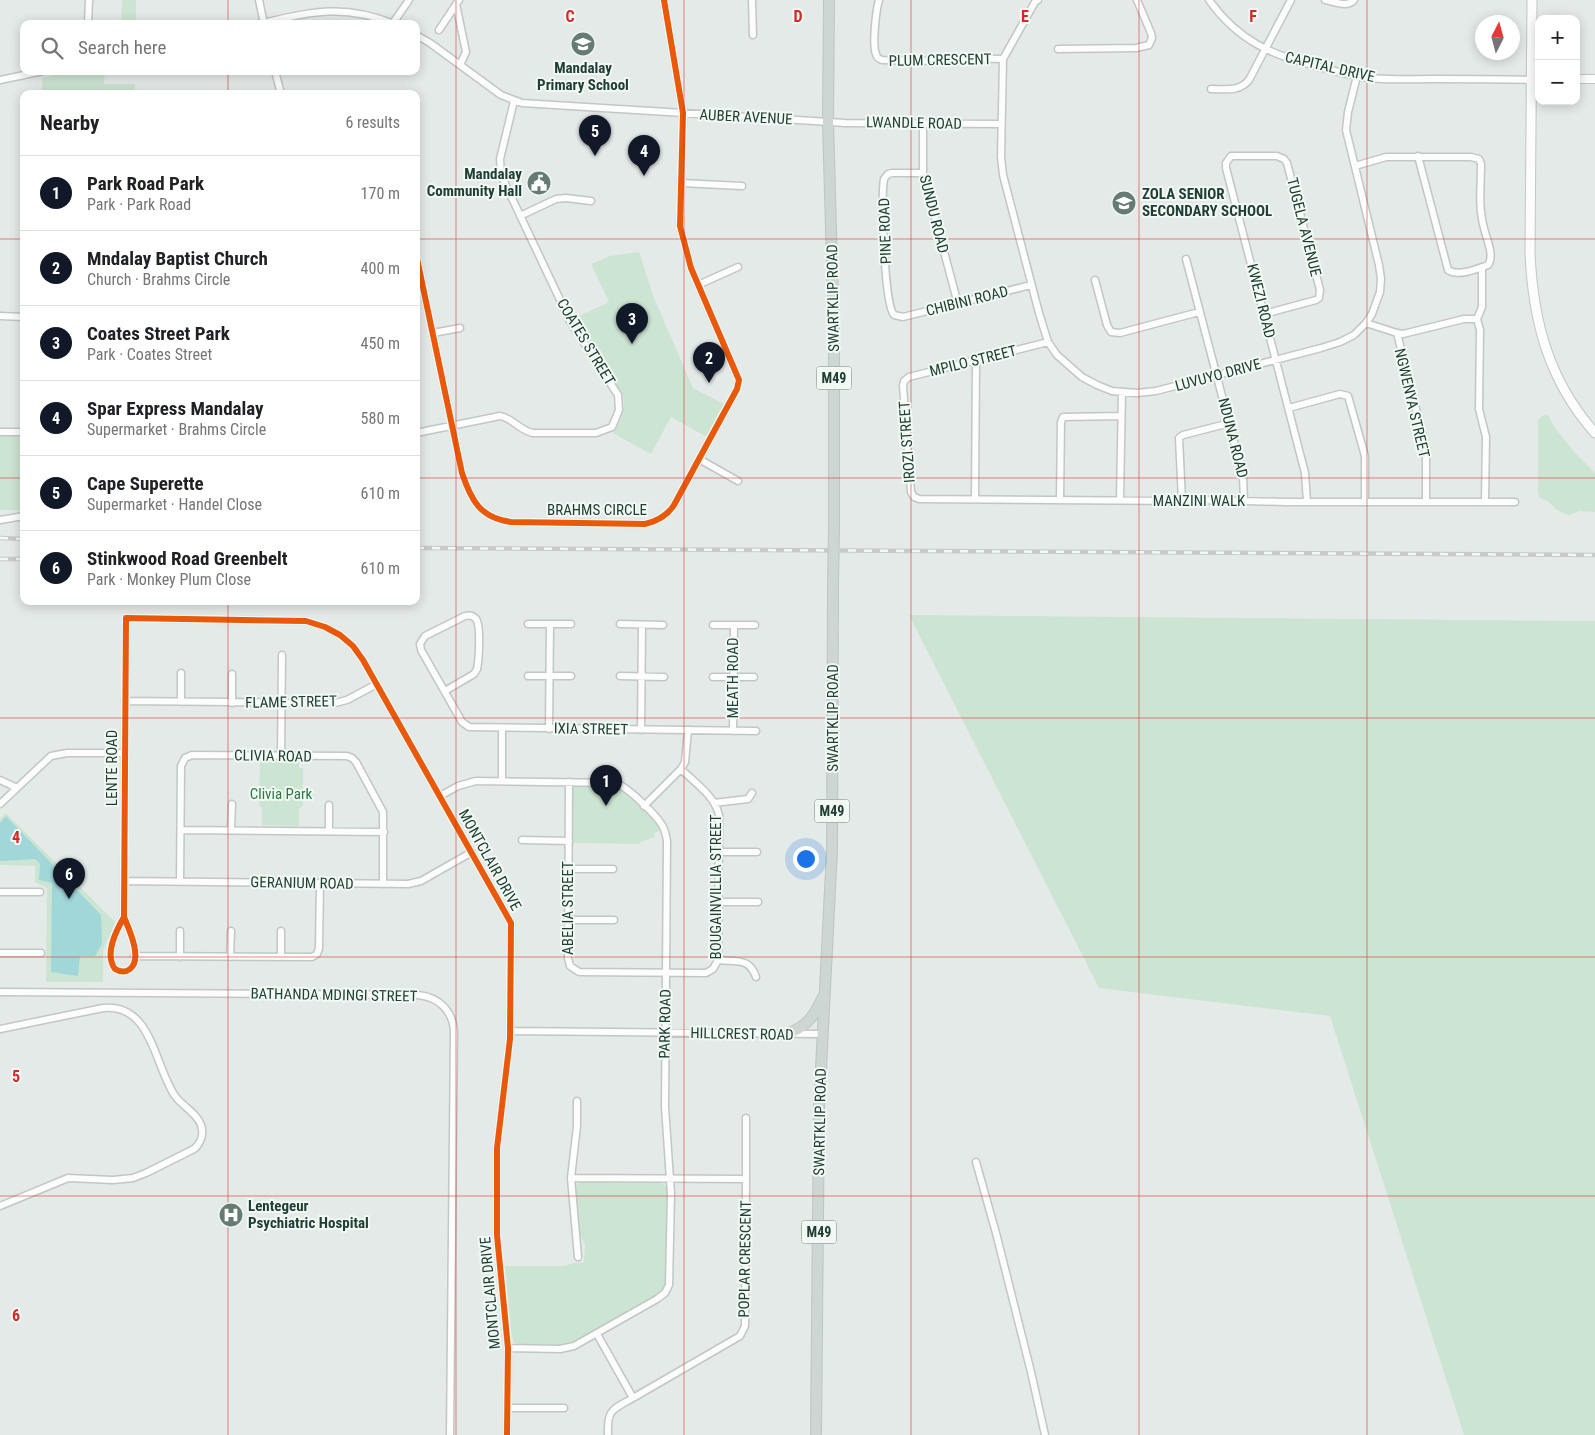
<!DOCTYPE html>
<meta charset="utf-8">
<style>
:root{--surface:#fff;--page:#f2f2f2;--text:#202124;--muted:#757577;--line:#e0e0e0;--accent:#111827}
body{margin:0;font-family:"Roboto Condensed",sans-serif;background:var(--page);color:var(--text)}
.controls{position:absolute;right:15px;top:15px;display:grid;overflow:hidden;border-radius:10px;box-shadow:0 2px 12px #0003}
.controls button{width:45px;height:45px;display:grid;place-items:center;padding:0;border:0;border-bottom:1px solid var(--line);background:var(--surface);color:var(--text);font:25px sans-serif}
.compass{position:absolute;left:1475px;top:15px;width:45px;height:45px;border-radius:50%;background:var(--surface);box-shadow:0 2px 12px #0003;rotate:6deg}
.you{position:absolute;left:805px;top:858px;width:18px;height:18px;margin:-12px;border:4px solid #fff;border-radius:50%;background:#1a73e8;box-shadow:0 0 0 8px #1a73e833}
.badge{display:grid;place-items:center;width:32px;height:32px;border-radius:50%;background:var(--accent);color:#fff;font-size:16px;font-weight:700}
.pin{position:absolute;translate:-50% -41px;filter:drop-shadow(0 1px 2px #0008)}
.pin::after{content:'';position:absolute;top:26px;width:18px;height:15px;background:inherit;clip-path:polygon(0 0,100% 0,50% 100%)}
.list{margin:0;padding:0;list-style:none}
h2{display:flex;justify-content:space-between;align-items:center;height:65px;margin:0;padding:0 20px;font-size:21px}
h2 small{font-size:16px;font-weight:400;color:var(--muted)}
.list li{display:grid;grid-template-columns:32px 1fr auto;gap:15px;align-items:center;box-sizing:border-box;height:75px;padding:0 20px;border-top:1px solid var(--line)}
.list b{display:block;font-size:19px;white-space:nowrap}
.list p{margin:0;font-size:16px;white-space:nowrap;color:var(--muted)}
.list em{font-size:16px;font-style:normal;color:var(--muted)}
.icon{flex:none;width:28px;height:28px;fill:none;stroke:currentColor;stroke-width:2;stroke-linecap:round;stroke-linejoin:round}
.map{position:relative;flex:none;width:1595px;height:1435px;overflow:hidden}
.search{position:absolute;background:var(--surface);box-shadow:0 2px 12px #0003;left:20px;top:20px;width:400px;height:55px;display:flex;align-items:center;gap:12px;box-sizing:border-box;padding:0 18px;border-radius:10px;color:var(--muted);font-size:19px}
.panel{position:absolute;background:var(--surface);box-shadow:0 2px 12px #0003;left:20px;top:90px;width:400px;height:515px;border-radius:10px}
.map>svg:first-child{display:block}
.green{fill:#cce4d2}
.water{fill:#a2d7da}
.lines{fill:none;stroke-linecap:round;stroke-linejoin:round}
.minor-casing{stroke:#c1c7c4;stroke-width:9}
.tertiary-casing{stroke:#c1c7c4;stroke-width:10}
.secondary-casing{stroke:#bfc8c4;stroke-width:11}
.primary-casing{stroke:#bcc6c2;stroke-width:12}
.minor{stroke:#fbfcfb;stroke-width:6}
.tertiary{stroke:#fbfcfb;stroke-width:8}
.secondary{stroke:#fbfcfb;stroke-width:9}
.primary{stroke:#cdd6d3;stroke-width:10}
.rail-casing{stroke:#c6cbc9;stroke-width:4.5}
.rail{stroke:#f2f9f5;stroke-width:2.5;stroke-dasharray:8;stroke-linecap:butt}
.primary-bridge-casing{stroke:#bcc6c2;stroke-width:12;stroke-linecap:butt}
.primary-bridge{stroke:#cdd6d3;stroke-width:10}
.cycleway-casing{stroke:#f2f9f5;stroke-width:9}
.cycleway{stroke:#e8590c;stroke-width:6}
.grid{fill:none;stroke:#d62828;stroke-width:1;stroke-opacity:0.55}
.labels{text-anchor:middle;stroke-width:4;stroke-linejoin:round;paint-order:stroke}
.shield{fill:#f2f9f5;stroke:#5f776e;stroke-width:1}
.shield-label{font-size:14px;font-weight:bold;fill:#203f34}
.street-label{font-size:15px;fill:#203f34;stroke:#f2f9f5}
.poi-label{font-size:15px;font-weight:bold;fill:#203f34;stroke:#f2f9f5;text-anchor:start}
.park-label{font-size:15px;fill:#287841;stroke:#f2f9f5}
.grid-label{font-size:16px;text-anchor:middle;font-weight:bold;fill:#d62828;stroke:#f2f9f5;stroke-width:4;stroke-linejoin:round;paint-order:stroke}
</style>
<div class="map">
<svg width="1595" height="1435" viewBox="0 0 1595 1435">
<rect width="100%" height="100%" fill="#e4eae7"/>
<path class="green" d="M122 0H136V24H121Z
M72 71H105L104 84H135V94H42V78Z
M639 252 654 298 693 388 724 404 707 437 671 417 651 454 613 433C621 421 627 408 622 394L573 319 609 302 591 264 610 256Z
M1548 415 1555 428 1575 453 1595 473V512L1579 511 1569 515 1565 514 1556 509 1548 501 1540 498 1538 491V420L1542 416Z
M0 435H24V510H0Z
M909 615 1595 621V1435H1464L1330 1016 1099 988Z
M260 762H299V768H303V805L299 809V826L262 825V808L259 805Z
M576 785 616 786 626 792 662 829 654 833 655 837 640 842V844L572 843V789Z
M6 813 115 922 103 951V982H46L47 888 35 882V866L0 865V819Z
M583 1182 661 1183 667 1186V1277L665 1286 657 1295 574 1342 563 1345 518 1344 514 1342 512 1337 505 1266H564L574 1263 584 1262 585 1244 580 1236 575 1189 577 1184Z"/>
<path class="water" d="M6 816 101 915 102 944 95 956H80L78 976 51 972 52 883 39 880 40 864 35 859 0 861V823Z"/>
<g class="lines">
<defs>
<path id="minor" d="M259 0 264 24
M752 0 753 35
M879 0C876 10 872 45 876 54 877 58 878 58 882 60L935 61 952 58 1003 59
M1038 0 1035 2 1003 59 1001 157 1003 175 1039 313 1048 342 1057 355 1082 377 1097 385 1112 391 1137 393 1156 391 1321 348 1340 342 1354 335 1366 323 1372 314 1380 292 1381 279 1379 265 1346 130 1348 112 1357 76
M1209 0C1238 41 1273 56 1320 67 1332 70 1345 74 1357 76 1382 81 1408 79 1433 79 1467 79 1500 79 1533 80
M1325 0C1335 2 1347 8 1354 0
M456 4 466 52 460 65
M393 23 409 0
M88 24 89 0
M259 24C310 12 343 3 394 24
M439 30 459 0
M416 35 430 43 501 95 522 103 845 123 1001 124
M1058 49 1136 48 1149 45 1152 38 1151 33 1137 0
M275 71 281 94
M0 80 43 71
M1211 89C1226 89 1239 92 1249 80L1291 0
M923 123V173L958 304
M1355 166 1386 157H1471L1479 159 1481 164C1481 185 1478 207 1484 228 1486 238 1495 256 1488 265 1477 269 1458 277 1448 270L1418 156
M923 173H892L888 174 884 179C881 198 884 304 894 315L903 317 1031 285
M681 183 742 186
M520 216 556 199 566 198 591 201
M416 254 462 473C471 500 480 518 511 522L645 524C658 521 667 516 674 505L737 389 739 380 691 268 680 226 683 113 664 0
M1186 259 1243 476 1244 501
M1482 267V307L1477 319 1480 330 1479 409 1486 437 1485 501
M1095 280 1107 325 1111 332 1120 333 1199 312
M698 285 738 267
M1264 314 1316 300 1319 298 1320 290 1287 163 1284 159 1277 156H1231L1226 163V168L1305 473 1307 502
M0 316 24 317
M1366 323 1397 333 1403 334 1464 319H1477
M433 333 460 328
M1397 333 1426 449V502
M1048 342 909 377 904 381 903 386 911 492 914 497 919 499 1182 501 1209 500 1285 502H1515
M1289 408 1340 394 1348 396 1365 456V502
M0 432H24
M416 433 500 416C513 418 520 431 533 433H596L612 427 619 410 618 395 570 321 501 175 500 159 514 101
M699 459 738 481
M975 499 976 361
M1060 500 1061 422 1063 417 1121 416
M1120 500 1122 392
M1182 501 1179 438 1183 435 1230 423
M0 520 24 516
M528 624H571
M620 624 663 625
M713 625H755
M528 676H571
M620 676 664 677
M713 677H754
M445 691 474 674 477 669C479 660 481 625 476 619 473 615 469 615 465 616L425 636 420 644 421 650 462 722 469 727 756 731
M125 701 335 703 347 700 377 684
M181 702V673
M232 703V674
M549 729 550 624
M641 730 642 625
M733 731 734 625
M281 756 282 655
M0 780 17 788
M502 781V728
M569 782 568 958 570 966 579 972 706 973 713 969 718 960 719 815C715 796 694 782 681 769
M440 796 458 786 476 781 615 783C626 785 656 815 662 825 665 830 666 835 667 841L665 1107 671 1194 669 1285 665 1293 657 1299 574 1346 560 1349 508 1348
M714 803 748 799 752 793
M0 804 51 756 67 753H125
M644 806 681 769 685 762 688 730
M181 830 384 832
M231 830 232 804
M329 831V805
M522 840 569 841
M718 852H757
M568 869H613
M124 881 408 884 421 881 472 852
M180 882 181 766 185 758 192 755 347 756 352 758 356 762 383 812V884
M0 892H40
M718 902H758
M124 917C116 931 104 954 115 969 120 972 125 973 130 969 143 959 129 929 124 917L126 618 306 621 325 627 340 635 353 646 363 660 511 923 510 1039 497 1148V1235L508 1348 507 1435
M568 920H614
M0 953H41
M134 956 312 957 317 954 319 948 320 883
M180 957V931
M230 957 231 931
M281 957V931
M718 960C736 962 749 957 756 977
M0 992 418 995C439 997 453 1011 454 1032L450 1435
M0 1029 103 1008C152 1003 154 1065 175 1096 182 1106 197 1113 201 1125 204 1134 201 1143 194 1149L146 1173 133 1178 113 1180 68 1178 0 1206
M510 1031 823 1034
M577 1101V1126L571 1178 578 1257
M976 1162 996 1233 1031 1372 1045 1435
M571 1178 746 1179 745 1326 740 1336 633 1398 597 1334
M746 1179V1118
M508 1408H564
M608 1435C607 1409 612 1410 633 1398"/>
<path id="tertiary" d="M1576 79H1595"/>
<path id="secondary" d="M1532 0 1530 253C1533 322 1549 381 1595 433"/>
<path id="primary" d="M829 0 828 122 834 337V526
M787 1034C808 1026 814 1016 823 997
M816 1435 819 1108 832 850 833 587"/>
</defs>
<use href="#minor" class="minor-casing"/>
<use href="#tertiary" class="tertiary-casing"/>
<use href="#secondary" class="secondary-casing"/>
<use href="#primary" class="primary-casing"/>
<use href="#minor" class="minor"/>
<use href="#tertiary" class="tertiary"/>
<use href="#secondary" class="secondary"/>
<use href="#primary" class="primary"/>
<defs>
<path id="rail" d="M0 538 24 539
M416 548 1595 555
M0 559H24"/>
</defs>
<use href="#rail" class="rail-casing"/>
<use href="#rail" class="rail"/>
<defs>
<path id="primary-bridge" d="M833 587 834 526"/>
</defs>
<use href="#primary-bridge" class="primary-bridge-casing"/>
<use href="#primary-bridge" class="primary-bridge"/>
<defs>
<path id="cycleway" d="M416 254 462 473C471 500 480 518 511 522L645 524C658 521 667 516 674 505L737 389 739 380 691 268 680 226 683 113 664 0
M124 917C116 931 104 954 115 969 120 972 125 973 130 969 143 959 129 929 124 917L126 618 306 621 325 627 340 635 353 646 363 660 511 923 510 1039 497 1148V1235L508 1348 507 1435"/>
</defs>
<use href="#cycleway" class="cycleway-casing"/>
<use href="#cycleway" class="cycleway"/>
</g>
<path class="grid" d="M228 0V24M456 0V1435M684 0V1435M911 0V1435M1139 0V1435M1367 0V1435M228 71V94M0 239H24M416 239H1595M0 478H24M416 478H1595M228 601V1435M0 718H1595M0 957H1595M0 1196H1595"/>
<defs>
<symbol id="school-disc" viewBox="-11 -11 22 22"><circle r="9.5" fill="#657b73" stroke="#f2f9f5"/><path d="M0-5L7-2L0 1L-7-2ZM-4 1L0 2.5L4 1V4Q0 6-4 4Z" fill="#fff"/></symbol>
<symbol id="civic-disc" viewBox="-11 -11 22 22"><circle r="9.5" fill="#657b73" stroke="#f2f9f5"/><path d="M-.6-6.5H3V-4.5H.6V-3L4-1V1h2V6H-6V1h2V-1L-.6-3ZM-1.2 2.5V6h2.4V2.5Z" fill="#fff"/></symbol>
<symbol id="hospital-disc" viewBox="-11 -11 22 22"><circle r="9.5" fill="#657b73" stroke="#f2f9f5"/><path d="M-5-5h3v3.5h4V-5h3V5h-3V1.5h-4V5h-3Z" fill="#fff"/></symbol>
</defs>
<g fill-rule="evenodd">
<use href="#school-disc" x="569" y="30" width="28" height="28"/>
<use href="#civic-disc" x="525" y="169" width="28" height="28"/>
<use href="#school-disc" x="1110" y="189" width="28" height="28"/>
<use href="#hospital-disc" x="217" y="1201" width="28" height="28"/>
</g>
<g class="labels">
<g class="shield">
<rect x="816.5" y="366.5" width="35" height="23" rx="4"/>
<rect x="814.5" y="799.5" width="35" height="23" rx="4"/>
<rect x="801.5" y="1220.5" width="35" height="23" rx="4"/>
</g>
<g class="shield-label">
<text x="834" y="383">M49</text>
<text x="832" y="816">M49</text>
<text x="819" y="1237">M49</text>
</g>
<g class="street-label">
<text transform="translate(940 60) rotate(-1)" y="5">PLUM CRESCENT</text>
<text transform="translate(1330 67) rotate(13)" y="5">CAPITAL DRIVE</text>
<text transform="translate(746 117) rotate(3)" y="5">AUBER AVENUE</text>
<text transform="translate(914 123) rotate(1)" y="5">LWANDLE ROAD</text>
<text transform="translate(934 214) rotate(76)" y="5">SUNDU ROAD</text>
<text transform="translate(1304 227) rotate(76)" y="5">TUGELA AVENUE</text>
<text transform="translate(885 231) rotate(-92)" y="5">PINE ROAD</text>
<text transform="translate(833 298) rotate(-91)" y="5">SWARTKLIP ROAD</text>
<text transform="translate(967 301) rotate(-14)" y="5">CHIBINI ROAD</text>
<text transform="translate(1261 301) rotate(76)" y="5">KWEZI ROAD</text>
<text transform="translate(586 342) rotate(59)" y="5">COATES STREET</text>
<text transform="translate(973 361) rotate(-14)" y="5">MPILO STREET</text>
<text transform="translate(1218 375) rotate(-15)" y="5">LUVUYO DRIVE</text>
<text transform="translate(1412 403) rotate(77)" y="5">NGWENYA STREET</text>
<text transform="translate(1233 438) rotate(76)" y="5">NDUNA ROAD</text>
<text transform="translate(907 442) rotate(-94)" y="5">IROZI STREET</text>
<text x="1199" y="506">MANZINI WALK</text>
<text x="597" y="515">BRAHMS CIRCLE</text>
<text transform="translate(733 678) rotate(-90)" y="5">MEATH ROAD</text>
<text transform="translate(291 702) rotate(-1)" y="5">FLAME STREET</text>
<text transform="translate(833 718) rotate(-90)" y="5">SWARTKLIP ROAD</text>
<text transform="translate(591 729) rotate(1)" y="5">IXIA STREET</text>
<text transform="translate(273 756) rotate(1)" y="5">CLIVIA ROAD</text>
<text transform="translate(112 768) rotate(-90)" y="5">LENTE ROAD</text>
<text transform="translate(490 860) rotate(61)" y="5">MONTCLAIR DRIVE</text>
<text transform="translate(302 883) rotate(1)" y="5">GERANIUM ROAD</text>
<text transform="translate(716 887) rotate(-90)" y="5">BOUGAINVILLIA STREET</text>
<text transform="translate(568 908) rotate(-90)" y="5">ABELIA STREET</text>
<text transform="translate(334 995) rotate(1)" y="5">BATHANDA MDINGI STREET</text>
<text transform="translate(665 1024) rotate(-89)" y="5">PARK ROAD</text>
<text transform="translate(742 1034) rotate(1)" y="5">HILLCREST ROAD</text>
<text transform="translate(820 1122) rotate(-89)" y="5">SWARTKLIP ROAD</text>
<text transform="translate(745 1259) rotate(-89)" y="5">POPLAR CRESCENT</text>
<text transform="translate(490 1293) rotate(-95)" y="5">MONTCLAIR DRIVE</text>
</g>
<g class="poi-label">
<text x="583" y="73" text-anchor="middle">Mandalay<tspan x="583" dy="17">Primary School</tspan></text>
<text x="522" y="179" text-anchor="end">Mandalay<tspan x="522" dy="17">Community Hall</tspan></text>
<text x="1142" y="199">ZOLA SENIOR<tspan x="1142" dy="17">SECONDARY SCHOOL</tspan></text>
<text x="248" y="1211">Lentegeur<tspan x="248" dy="17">Psychiatric Hospital</tspan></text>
</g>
<g class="park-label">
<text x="281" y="799">Clivia Park</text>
</g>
</g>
<g class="grid-label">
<text x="570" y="22">C</text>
<text x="798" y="22">D</text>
<text x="1025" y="22">E</text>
<text x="1253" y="22">F</text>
<text x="16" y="843">4</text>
<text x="16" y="1082">5</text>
<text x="16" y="1321">6</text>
</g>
</svg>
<div class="controls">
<button>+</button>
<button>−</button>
</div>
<svg class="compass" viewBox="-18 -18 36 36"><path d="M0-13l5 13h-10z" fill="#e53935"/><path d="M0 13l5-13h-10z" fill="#757577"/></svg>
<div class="you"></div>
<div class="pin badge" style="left:606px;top:806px">1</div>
<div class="pin badge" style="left:709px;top:383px">2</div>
<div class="pin badge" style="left:632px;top:344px">3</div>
<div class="pin badge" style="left:644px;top:176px">4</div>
<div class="pin badge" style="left:595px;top:156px">5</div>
<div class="pin badge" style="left:69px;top:899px">6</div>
<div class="search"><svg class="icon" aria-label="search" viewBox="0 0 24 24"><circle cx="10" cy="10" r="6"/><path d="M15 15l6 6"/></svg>Search here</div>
<section class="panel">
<h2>Nearby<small>6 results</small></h2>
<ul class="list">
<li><span class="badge">1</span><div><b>Park Road Park</b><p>Park · Park Road</p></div><em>170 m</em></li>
<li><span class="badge">2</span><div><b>Mndalay Baptist Church</b><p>Church · Brahms Circle</p></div><em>400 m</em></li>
<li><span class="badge">3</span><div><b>Coates Street Park</b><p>Park · Coates Street</p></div><em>450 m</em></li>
<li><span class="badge">4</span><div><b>Spar Express Mandalay</b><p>Supermarket · Brahms Circle</p></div><em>580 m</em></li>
<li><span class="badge">5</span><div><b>Cape Superette</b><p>Supermarket · Handel Close</p></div><em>610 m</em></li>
<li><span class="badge">6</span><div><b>Stinkwood Road Greenbelt</b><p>Park · Monkey Plum Close</p></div><em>610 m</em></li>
</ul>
</section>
</div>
